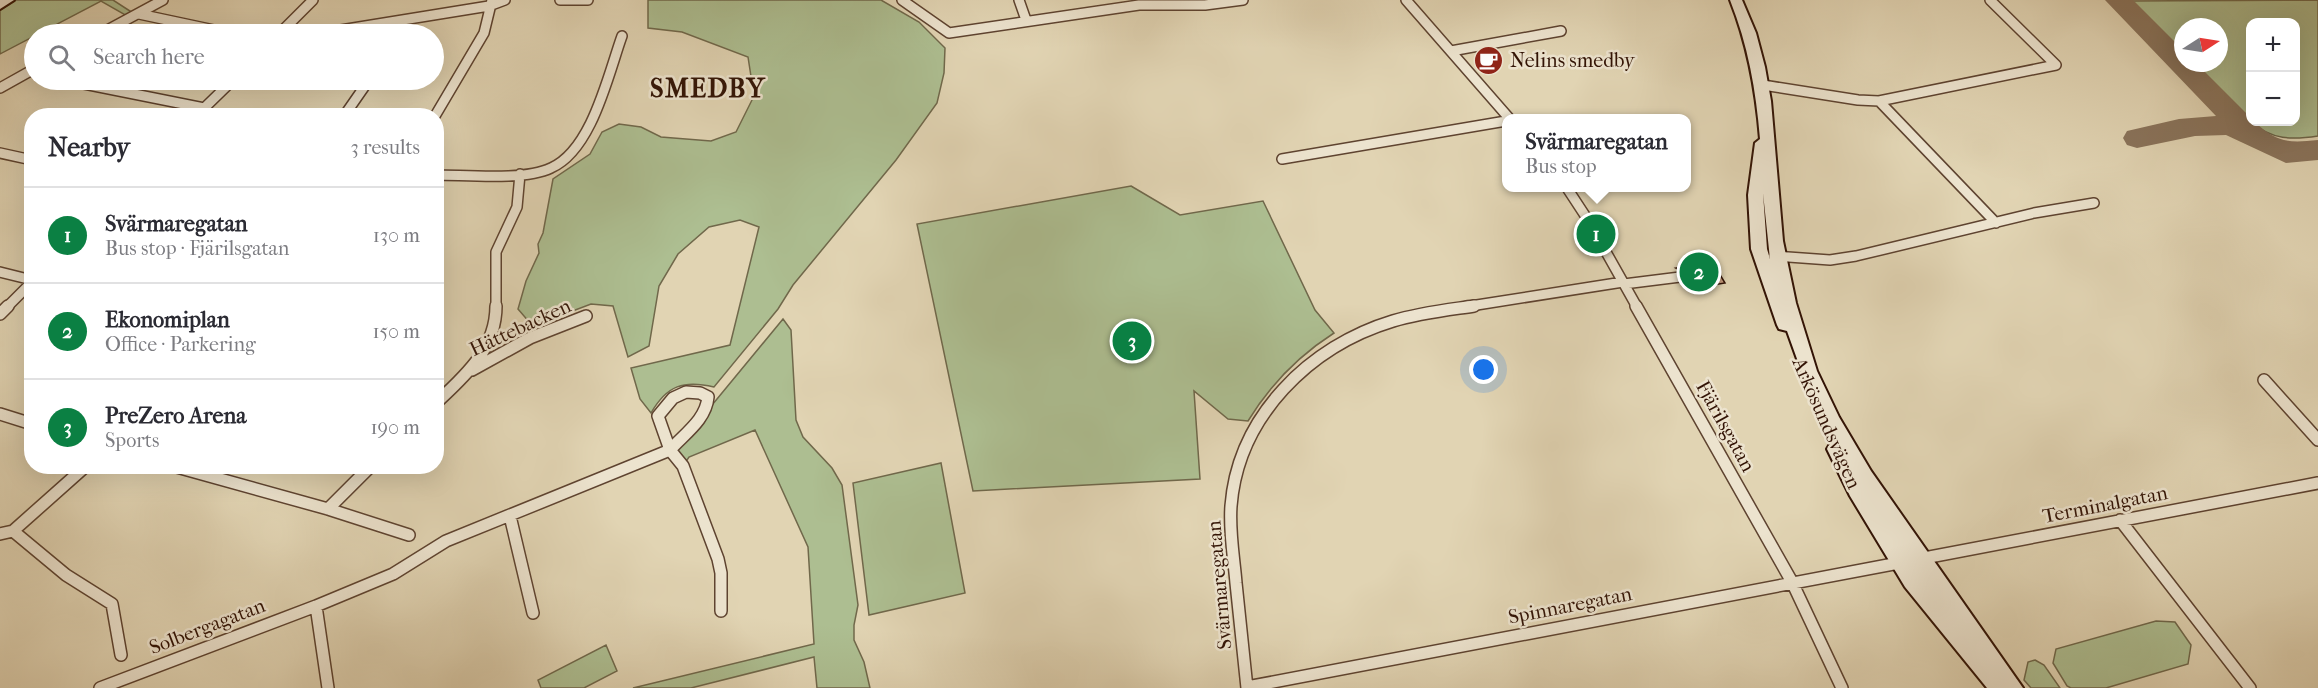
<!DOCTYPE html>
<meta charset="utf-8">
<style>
:root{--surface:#fff;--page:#f2f2f3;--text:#2b2b33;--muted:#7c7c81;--line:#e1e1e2;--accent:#0b8043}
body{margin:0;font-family:"IM FELL French Canon",serif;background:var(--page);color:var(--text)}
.controls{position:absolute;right:18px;top:18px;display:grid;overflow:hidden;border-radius:12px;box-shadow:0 6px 24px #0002}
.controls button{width:54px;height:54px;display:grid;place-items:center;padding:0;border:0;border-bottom:2px solid var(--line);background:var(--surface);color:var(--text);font:30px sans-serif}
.compass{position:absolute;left:2174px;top:18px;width:54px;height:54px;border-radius:50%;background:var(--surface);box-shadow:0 6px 24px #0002;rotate:78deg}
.you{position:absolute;left:1484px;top:370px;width:21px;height:21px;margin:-15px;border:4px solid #fff;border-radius:50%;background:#1a73e8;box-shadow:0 0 0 9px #1a73e833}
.badge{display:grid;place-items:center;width:39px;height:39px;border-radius:50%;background:var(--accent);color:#fff;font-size:20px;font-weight:700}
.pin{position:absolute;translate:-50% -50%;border:3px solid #fff;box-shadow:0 2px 6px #0006}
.popup{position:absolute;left:1502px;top:114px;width:189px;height:78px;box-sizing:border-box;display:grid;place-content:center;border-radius:12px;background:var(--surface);filter:drop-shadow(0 2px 4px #0005);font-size:20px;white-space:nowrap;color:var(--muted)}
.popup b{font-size:22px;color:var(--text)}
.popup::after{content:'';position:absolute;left:50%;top:100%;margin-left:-12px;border:12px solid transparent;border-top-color:var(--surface)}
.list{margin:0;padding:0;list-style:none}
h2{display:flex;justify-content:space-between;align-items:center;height:78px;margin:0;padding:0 24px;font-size:26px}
h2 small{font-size:20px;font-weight:400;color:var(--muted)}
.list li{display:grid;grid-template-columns:39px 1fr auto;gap:18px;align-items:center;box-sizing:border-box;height:96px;padding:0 24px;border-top:2px solid var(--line)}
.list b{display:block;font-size:22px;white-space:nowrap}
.list p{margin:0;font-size:20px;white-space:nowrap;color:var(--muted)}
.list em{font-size:20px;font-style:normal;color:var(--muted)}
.icon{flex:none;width:33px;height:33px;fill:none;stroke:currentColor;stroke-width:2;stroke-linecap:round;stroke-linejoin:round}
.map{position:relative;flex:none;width:2318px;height:688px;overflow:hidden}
.search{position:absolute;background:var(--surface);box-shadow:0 6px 24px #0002;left:24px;top:24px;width:420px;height:66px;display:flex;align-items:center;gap:15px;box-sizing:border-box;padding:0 21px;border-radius:33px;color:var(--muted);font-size:22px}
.panel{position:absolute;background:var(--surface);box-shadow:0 6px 24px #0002;left:24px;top:108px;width:420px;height:366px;border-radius:24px}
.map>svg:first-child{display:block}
.green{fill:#adbe91;stroke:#70684b;stroke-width:1.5}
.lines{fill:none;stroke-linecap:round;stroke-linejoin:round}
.taxiway{fill:#8a745c;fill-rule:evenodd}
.building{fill:#d4a585;stroke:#321305;stroke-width:1.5}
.street-far1-casing{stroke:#5e4330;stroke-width:12}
.street-casing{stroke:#5e4330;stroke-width:14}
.secondary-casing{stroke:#321305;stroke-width:4}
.street-far1{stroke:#ece3ce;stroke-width:9}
.street{stroke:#ece3ce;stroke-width:11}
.secondary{fill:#ece3ce;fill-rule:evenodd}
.labels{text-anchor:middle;stroke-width:5;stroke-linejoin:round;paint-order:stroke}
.poi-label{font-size:20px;fill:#321305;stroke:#ece3ce;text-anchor:start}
.street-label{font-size:20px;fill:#321305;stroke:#ece3ce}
.district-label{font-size:26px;font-weight:bold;letter-spacing:1.5px;fill:#321305;stroke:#ece3ce}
</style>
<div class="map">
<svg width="2318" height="688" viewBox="0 0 2318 688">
<rect width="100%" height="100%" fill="#e1d4b3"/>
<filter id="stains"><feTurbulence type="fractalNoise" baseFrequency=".00333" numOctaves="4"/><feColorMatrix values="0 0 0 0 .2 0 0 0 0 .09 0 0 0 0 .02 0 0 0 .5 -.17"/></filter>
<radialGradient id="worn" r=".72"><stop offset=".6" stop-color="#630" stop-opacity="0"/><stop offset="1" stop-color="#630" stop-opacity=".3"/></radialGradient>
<path class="green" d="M16 0H113L133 13 127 16 101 1 0 54V10Z
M648 0H881L919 22 945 48 944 73 937 103 896 160 793 285 778 309 714 387C684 380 667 385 651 413L640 399 631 368 730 345 759 227 740 220 709 227 678 254 659 286 649 346 628 357 613 306 591 304 562 315 530 323 518 309 526 281 539 253 538 244 543 233 553 179 590 154 602 132 619 124 641 127 661 137 711 141 736 132 754 96 748 57 682 32 648 28Z
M2318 0V136C2292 140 2272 140 2251 122H2296V22H2250V121L2189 63H2219V27H2183V57L2126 1Z
M1131 186 1180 215 1263 201 1315 310 1334 333C1298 356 1270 385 1248 421L1228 419 1194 391 1200 479 973 491 917 224Z
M783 319 791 330 796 420 803 437 832 468 842 485 858 605 854 625V640L864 662 870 688H817L814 657 691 688H633L814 644 808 547 755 430 689 457 683 466 670 450 703 416Z
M941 463 965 593 869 615 853 483Z
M2156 621 2175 622 2191 645 2188 664 2106 688H2071L2067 686 2053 663 2056 649Z
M606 645 617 671 584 688H541L538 680Z
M2035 660 2044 665 2060 688H2031L2024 680 2028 662Z"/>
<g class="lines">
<path class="taxiway" d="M2105 0H2133L2183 50V63H2196L2250 117V122H2255C2277 143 2289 143 2318 140V160L2286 163 2226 135 2195 136 2137 148 2127 145 2123 138 2127 131 2179 119 2216 116Z"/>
</g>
<path class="building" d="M1710 258 1725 283 1713 285 1710 280 1686 284V273L1676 268 1700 264 1697 260Z"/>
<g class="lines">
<defs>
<path id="street-far1" d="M560 0H588
M902 0 949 33 1139 5H1205L1243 0
M1019 0 1026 20
M1406 0 1509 118
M139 14 233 34
M100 34 163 0
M279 34 313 0
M316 34 489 6 505 0
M392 34 394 22
M1451 51 1561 31
M64 80 204 108
M1763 85 1858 100 1879 101 2056 65 1990 0
M0 88 34 69
M1879 101 1996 223
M196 116 233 80
M344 116 369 80
M435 116 484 33 492 0
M0 153 32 160
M1282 159 1506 121
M436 175C466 175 524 181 551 168 592 150 608 75 622 36
M1567 188 1588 220 1637 307
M1774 256 1830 260 1856 256 2034 213 2094 203
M0 272 32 280
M1624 284 1680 277
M7 307 32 282
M496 307V252L517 207 520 174
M1464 307 1623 282"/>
<path id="street" d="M1636 306 1792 582 1842 688
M0 314 8 306
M472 370 530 338 586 316
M2264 380 2318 440
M686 392 700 393 708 397C706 420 684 434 670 450L658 416 673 398Z
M436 403C465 376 496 349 496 306
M0 414 32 424
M670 450 683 466 718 559 721 573V611
M173 466 328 509 409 535
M328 509 371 466
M510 516 533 613
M2120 520 2250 688
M13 531 66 575 112 604 121 655
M0 534 13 531 86 466
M1919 559 2318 483
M316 606 328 688
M1247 687 1904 562
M100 688 316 606 393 574 446 541 670 450
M1247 688C1243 653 1240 618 1236 583 1234 558 1229 532 1231 506 1238 416 1310 346 1393 321 1419 313 1447 310 1474 306"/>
<path id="secondary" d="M0 0H14L0 9Z
M1730 0H1742L1756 33 1765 67 1771 101 1783 241 1796 303 1817 371 1839 417 1871 471 2023 688H1987L1905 587 1850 496 1827 449 1830 444 1835 442 1806 384 1787 331 1779 329 1777 325 1751 249 1748 195 1755 143 1760 139C1756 90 1748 45 1730 0ZM1763 193 1770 259 1767 249Z"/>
</defs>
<use href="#street-far1" class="street-far1-casing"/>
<use href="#street" class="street-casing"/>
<use href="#secondary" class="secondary-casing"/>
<use href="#street-far1" class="street-far1"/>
<use href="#street" class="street"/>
<use href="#secondary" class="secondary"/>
</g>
<defs>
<symbol id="cafe-disc" viewBox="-11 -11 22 22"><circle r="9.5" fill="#8f2418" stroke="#ece3ce"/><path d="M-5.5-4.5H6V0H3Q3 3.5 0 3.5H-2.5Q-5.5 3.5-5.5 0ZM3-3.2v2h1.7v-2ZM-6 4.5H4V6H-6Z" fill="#fff"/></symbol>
</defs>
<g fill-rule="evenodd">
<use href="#cafe-disc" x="1472" y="44" width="33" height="33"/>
</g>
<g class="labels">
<g class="poi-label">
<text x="1510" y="67">Nelins smedby</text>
</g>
<g class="street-label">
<text transform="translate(520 327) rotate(-25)" y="7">Hättebacken</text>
<text transform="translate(1827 423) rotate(66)" y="7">Arkösundsvägen</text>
<text transform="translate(1726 426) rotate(61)" y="7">Fjärilsgatan</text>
<text transform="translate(2105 504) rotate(-11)" y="7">Terminalgatan</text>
<text transform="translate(1219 585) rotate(-95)" y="7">Svärmaregatan</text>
<text transform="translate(1570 605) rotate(-11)" y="7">Spinnaregatan</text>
<text transform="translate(207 626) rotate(-21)" y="7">Solbergagatan</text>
</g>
<g class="district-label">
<text x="708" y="97">SMEDBY</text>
</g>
</g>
<rect width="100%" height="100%" filter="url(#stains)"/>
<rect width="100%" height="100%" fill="url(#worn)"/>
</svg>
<div class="controls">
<button>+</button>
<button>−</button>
</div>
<svg class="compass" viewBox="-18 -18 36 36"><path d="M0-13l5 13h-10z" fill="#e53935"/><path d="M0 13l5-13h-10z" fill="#7c7c81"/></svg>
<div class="you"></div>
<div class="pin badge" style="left:1596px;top:234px">1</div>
<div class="popup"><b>Svärmaregatan</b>Bus stop</div>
<div class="pin badge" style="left:1699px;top:272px">2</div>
<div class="pin badge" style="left:1132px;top:341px">3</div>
<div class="search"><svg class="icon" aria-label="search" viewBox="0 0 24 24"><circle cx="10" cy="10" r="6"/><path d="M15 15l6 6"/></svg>Search here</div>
<section class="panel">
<h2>Nearby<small>3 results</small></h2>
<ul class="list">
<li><span class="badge">1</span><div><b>Svärmaregatan</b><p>Bus stop · Fjärilsgatan</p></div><em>130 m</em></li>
<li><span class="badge">2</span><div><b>Ekonomiplan</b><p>Office · Parkering</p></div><em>150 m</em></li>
<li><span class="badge">3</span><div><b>PreZero Arena</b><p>Sports</p></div><em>190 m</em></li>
</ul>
</section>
</div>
